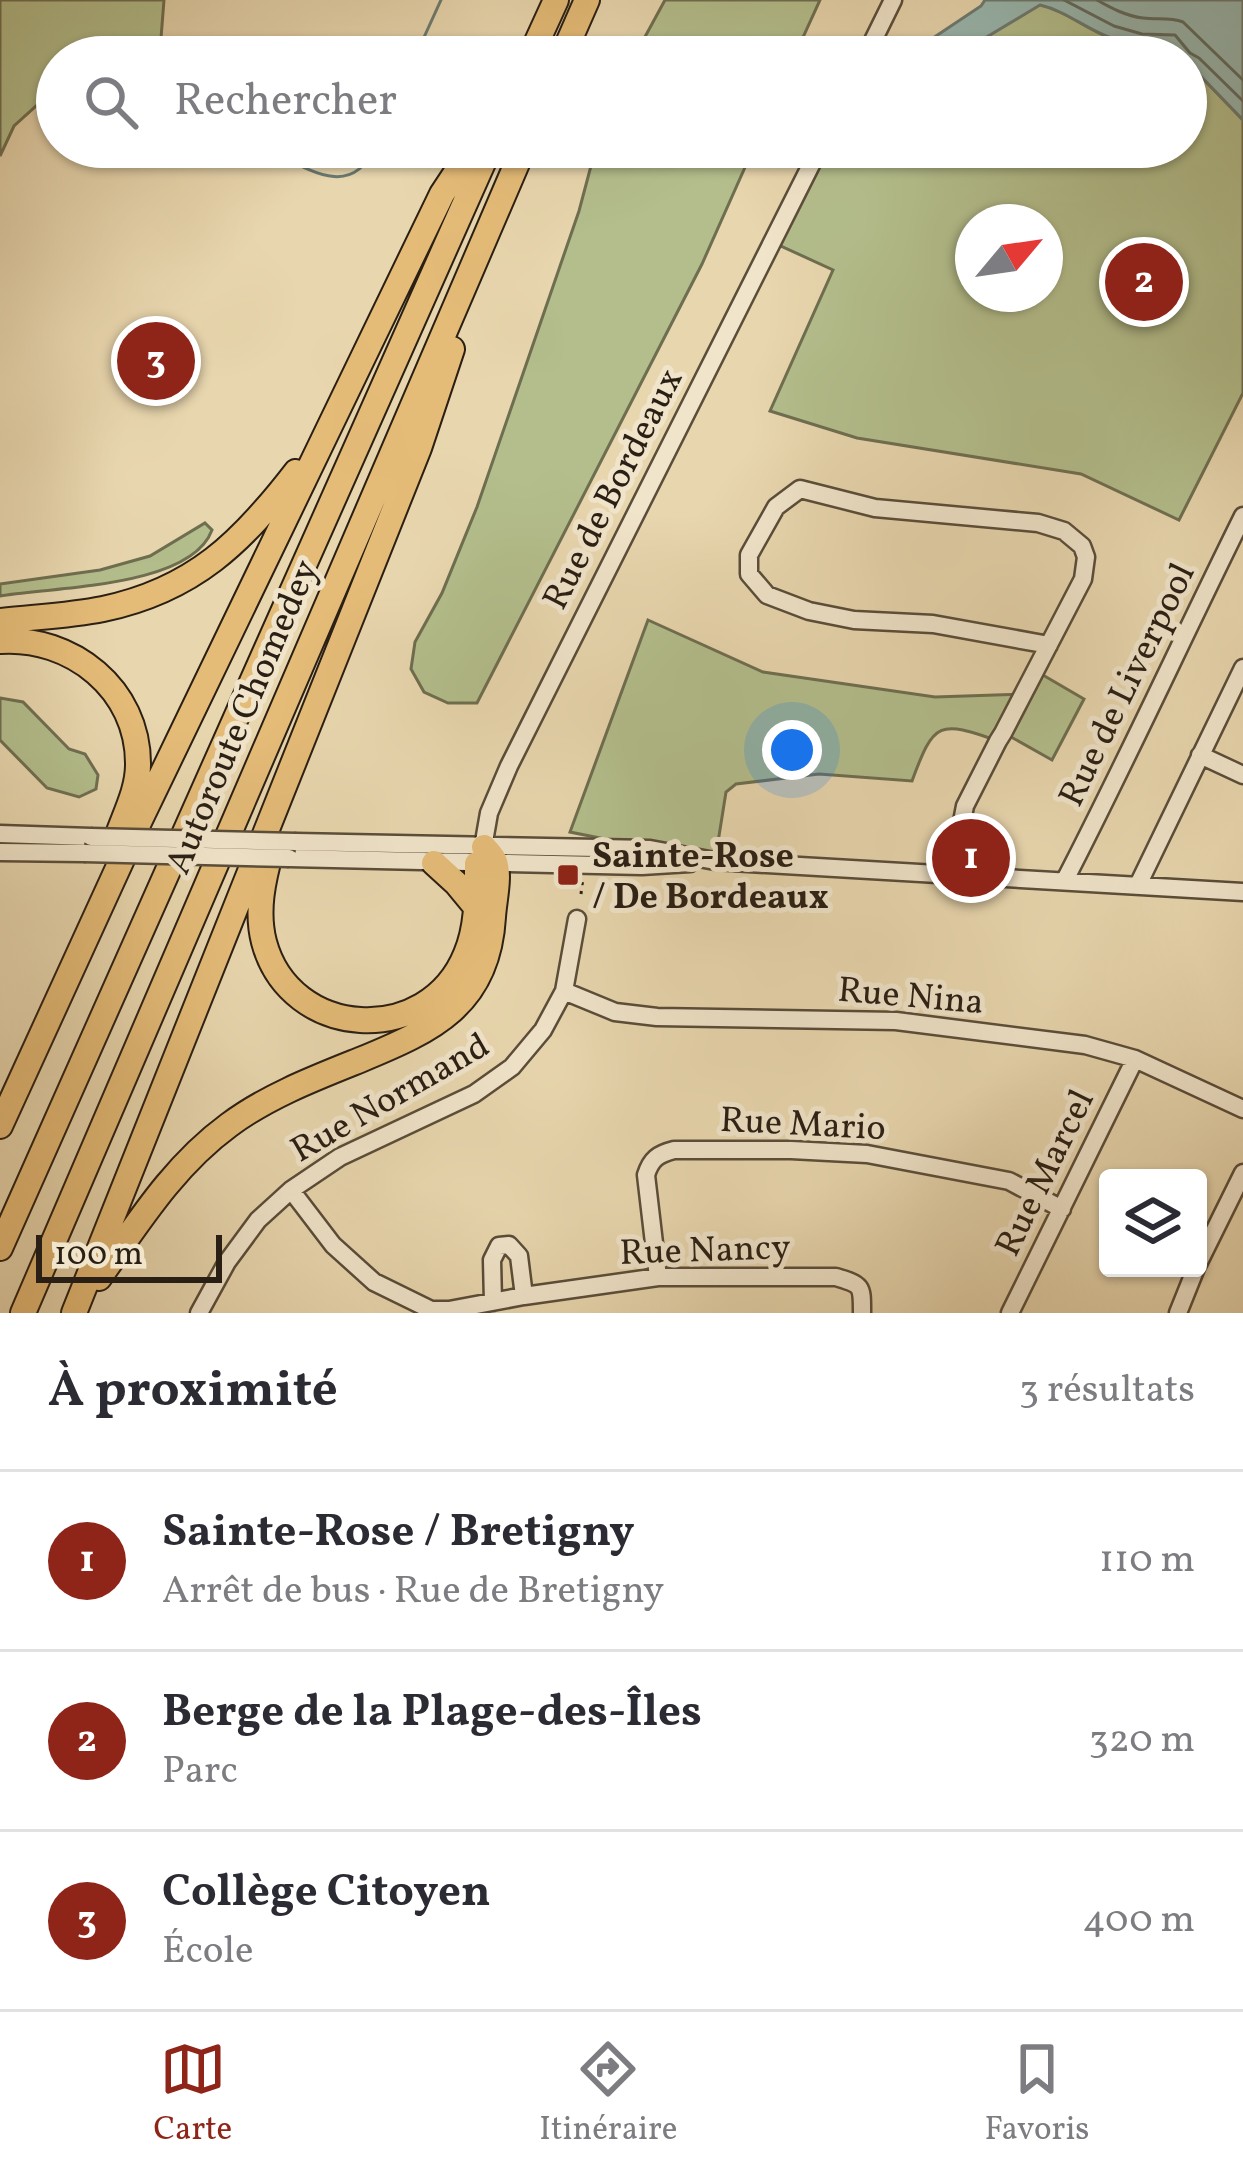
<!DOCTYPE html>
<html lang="fr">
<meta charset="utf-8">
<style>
:root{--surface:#fff;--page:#f2f2f3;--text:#2b2b33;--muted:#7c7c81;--line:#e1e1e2;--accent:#8f2418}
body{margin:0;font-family:Vollkorn,serif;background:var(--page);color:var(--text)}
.controls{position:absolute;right:36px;bottom:36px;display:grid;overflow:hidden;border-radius:12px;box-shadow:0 3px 9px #0004}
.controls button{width:108px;height:108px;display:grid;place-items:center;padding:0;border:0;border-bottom:3px solid var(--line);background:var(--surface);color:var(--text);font:60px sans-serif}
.compass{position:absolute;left:955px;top:204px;width:108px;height:108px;border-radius:50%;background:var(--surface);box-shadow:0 3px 9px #0004;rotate:61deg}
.scale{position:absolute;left:36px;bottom:30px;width:186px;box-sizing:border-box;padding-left:12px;border:6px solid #2a1f14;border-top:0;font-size:33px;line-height:42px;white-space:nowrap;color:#2a1f14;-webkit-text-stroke:9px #f0e4ca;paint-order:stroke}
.you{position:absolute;left:792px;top:750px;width:42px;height:42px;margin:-30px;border:9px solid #fff;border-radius:50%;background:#1a73e8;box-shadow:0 0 0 18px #1a73e833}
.badge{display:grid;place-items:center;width:78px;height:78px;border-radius:50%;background:var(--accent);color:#fff;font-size:39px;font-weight:700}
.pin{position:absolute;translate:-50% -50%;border:6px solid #fff;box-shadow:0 3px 12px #0006}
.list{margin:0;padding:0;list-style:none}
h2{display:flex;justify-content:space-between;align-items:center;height:156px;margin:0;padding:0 48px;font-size:51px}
h2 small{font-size:39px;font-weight:400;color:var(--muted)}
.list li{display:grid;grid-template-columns:78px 1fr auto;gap:36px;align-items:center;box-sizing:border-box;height:180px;padding:0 48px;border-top:3px solid var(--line)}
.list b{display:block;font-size:45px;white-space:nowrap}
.list p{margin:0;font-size:39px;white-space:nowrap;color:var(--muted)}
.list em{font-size:39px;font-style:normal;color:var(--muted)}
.icon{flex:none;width:66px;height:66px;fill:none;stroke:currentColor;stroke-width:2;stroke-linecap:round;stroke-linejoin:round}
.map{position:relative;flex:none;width:1243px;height:1313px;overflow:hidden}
.search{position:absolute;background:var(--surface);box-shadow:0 3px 9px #0004;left:36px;right:36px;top:36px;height:132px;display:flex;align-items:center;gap:30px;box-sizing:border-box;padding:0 42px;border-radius:66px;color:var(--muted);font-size:45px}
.sheet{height:696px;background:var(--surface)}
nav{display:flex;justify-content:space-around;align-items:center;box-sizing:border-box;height:168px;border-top:3px solid var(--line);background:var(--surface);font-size:33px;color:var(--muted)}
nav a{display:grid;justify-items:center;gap:6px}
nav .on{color:var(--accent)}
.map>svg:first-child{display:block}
.green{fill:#b3be8c;stroke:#6e6e50;stroke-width:3;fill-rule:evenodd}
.water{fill:#98b8b0;stroke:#6c7b72;stroke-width:3}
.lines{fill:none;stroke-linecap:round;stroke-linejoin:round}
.shore{stroke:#616c62;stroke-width:3}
.stream{stroke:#6c7b72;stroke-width:3}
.minor-casing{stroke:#5a4d3a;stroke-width:21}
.highway-casing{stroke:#2a1f14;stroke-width:28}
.path{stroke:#2a1f14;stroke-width:3;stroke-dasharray:3 6;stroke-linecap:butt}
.minor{stroke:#f0e4ca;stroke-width:16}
.highway{stroke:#e4bb77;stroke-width:24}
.minor-bridge-casing{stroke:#5a4d3a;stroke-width:21;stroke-linecap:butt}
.minor-bridge{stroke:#f0e4ca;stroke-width:16}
.poi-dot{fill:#8f2418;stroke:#f0e4ca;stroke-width:4.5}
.labels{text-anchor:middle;stroke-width:10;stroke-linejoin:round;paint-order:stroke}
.street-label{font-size:36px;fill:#2a1f14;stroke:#f0e4ca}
.poi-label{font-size:36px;font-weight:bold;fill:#2a1f14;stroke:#f0e4ca;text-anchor:start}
</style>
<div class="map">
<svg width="1243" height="1313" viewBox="0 0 1243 1313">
<rect width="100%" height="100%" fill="#e8d6ae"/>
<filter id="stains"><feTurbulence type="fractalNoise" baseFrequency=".00167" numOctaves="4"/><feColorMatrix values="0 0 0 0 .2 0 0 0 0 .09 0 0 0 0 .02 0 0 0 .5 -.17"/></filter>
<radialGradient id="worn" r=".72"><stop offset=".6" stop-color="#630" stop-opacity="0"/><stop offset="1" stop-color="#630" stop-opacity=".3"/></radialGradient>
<path class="green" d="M0 0H164L161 38 152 57H57V87L14 126 0 156Z
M665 0H820L794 57H634Z
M1040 4C1066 11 1086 29 1111 38 1131 45 1148 46 1169 45L1181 57H937L955 56Z
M1186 61 1243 120V393L1179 520 1081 474 857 438 770 411 833 270 770 241 820 147H840L881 166 891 147H1186ZM973 222H1045V294H973Z
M596 147H754L702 264 477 703H448L424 692 411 669 415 642 442 593 477 507 579 211Z
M205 523 212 530C191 588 51 587 0 596V584L100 570 150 556Z
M648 620 763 672 935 697 1023 694 1036 671 1084 699 1052 760 1004 733 998 741C939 720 934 721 912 781L819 774 736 784 726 792 715 861 570 832Z
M0 698 23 702 69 749 85 754 98 775 96 789 79 797 47 788 0 740Z"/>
<path class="water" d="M985 0H1243V120L1186 61V57H1181L1169 45C1148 45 1131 45 1111 38 1086 29 1066 11 1040 5L955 56H938L930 40 981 6Z"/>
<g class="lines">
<path class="shore" d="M1064 0 1114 26 1142 34 1175 35 1190 53 1199 58 1243 101
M1097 0C1111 8 1126 16 1143 18 1157 20 1169 17 1183 22L1243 80"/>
<path class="stream" d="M415 57 441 0
M264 147C304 166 350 203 375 147"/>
<defs>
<path id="minor" d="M865 57 893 0
M1200 755 1243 775
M0 834 91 837
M296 842 650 849 715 861 1243 892
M0 852 84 853
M482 853 489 813 509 766 820 147
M289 858 642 866 690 863
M952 874 965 806 998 741 1003 733 1083 579 1086 557 1082 546 1064 531 1038 523 875 508 800 489 776 507 749 555V574L767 595 809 611 854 620 933 624 1049 645
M1065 880C1127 760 1183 637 1243 516
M1138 885 1243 668
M564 991 615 1012 657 1017 896 1021 1085 1045 1135 1059 1243 1109
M291 1190 333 1245 374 1282 431 1310H449L524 1296 658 1277H836C863 1285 862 1286 862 1313
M1198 1264 1243 1173
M658 1277 646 1175C651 1159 658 1154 674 1150H791L867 1154 1009 1181 1062 1209
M493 1302 492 1260 499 1246 509 1245 519 1256 524 1296
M199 1313 227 1262 258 1220 291 1190 340 1157 474 1094 512 1067 543 1030 564 991 577 919
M1010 1313 1135 1059
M1178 1313 1196 1268"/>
<path id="highway" d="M530 57 556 0
M562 57 587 0
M0 621C34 617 69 616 103 609 194 590 242 542 296 472
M0 641C71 636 139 689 138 765 138 790 125 814 117 837
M271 851C263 880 256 911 264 942 290 1040 428 1048 466 954 478 926 477 893 477 864
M434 863 457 884 476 907
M0 1126 140 820 327 432 442 194 473 147
M0 1248 490 147
M99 1278C138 1223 173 1166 229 1125 268 1096 315 1078 360 1060 433 1030 488 1005 493 917 494 901 500 876 495 862 493 856 488 852 484 847
M23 1313 524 147
M74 1313 419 448 452 349"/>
</defs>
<use href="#minor" class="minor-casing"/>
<use href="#highway" class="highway-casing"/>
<path class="path" d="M581 894 583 877"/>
<use href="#minor" class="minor"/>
<use href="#highway" class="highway"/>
<defs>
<path id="minor-bridge" d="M91 837 296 842
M84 853 289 858"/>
</defs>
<use href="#minor-bridge" class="minor-bridge-casing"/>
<use href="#minor-bridge" class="minor-bridge"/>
</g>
<rect class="poi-dot" x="556" y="863" width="24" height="24" rx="6"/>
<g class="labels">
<g class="street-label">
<text transform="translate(611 488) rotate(-63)" y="13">Rue de Bordeaux</text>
<text transform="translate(1125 684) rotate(-64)" y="13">Rue de Liverpool</text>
<text transform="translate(240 716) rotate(-67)" y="13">Autoroute Chomedey</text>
<text transform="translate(911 994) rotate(5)" y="13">Rue Nina</text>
<text transform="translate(389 1096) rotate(-30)" y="13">Rue Normand</text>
<text transform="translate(803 1122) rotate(3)" y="13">Rue Mario</text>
<text transform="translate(1043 1172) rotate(-64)" y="13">Rue Marcel</text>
<text transform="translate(705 1248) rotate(-2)" y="13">Rue Nancy</text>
</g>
<g class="poi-label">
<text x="592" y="867">Sainte-Rose<tspan x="592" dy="41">/ De Bordeaux</tspan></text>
</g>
</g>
<rect width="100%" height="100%" filter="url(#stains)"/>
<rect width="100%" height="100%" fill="url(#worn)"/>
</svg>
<div class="controls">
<button><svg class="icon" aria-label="layers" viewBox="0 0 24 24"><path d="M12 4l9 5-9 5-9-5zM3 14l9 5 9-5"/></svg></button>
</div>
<svg class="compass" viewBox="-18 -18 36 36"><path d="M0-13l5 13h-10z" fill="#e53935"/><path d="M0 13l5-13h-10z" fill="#7c7c81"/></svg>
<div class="scale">100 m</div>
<div class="you"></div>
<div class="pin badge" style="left:971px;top:858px">1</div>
<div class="pin badge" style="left:1144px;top:282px">2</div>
<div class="pin badge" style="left:156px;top:361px">3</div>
<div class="search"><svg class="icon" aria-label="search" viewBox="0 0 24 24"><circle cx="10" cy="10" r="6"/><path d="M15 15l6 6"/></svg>Rechercher</div>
</div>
<section class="sheet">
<h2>À proximité<small>3 résultats</small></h2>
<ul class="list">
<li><span class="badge">1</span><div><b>Sainte-Rose / Bretigny</b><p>Arrêt de bus · Rue de Bretigny</p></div><em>110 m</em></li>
<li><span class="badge">2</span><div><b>Berge de la Plage-des-Îles</b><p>Parc</p></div><em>320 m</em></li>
<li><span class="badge">3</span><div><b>Collège Citoyen</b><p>École</p></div><em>400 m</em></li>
</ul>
</section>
<nav>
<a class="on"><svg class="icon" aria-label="map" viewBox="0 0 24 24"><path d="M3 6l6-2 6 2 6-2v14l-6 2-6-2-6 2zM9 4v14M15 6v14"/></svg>Carte</a>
<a><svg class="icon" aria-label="directions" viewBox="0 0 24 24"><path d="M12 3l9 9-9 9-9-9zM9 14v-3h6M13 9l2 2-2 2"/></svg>Itinéraire</a>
<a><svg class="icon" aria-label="saved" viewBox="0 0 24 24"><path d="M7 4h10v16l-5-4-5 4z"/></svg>Favoris</a>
</nav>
